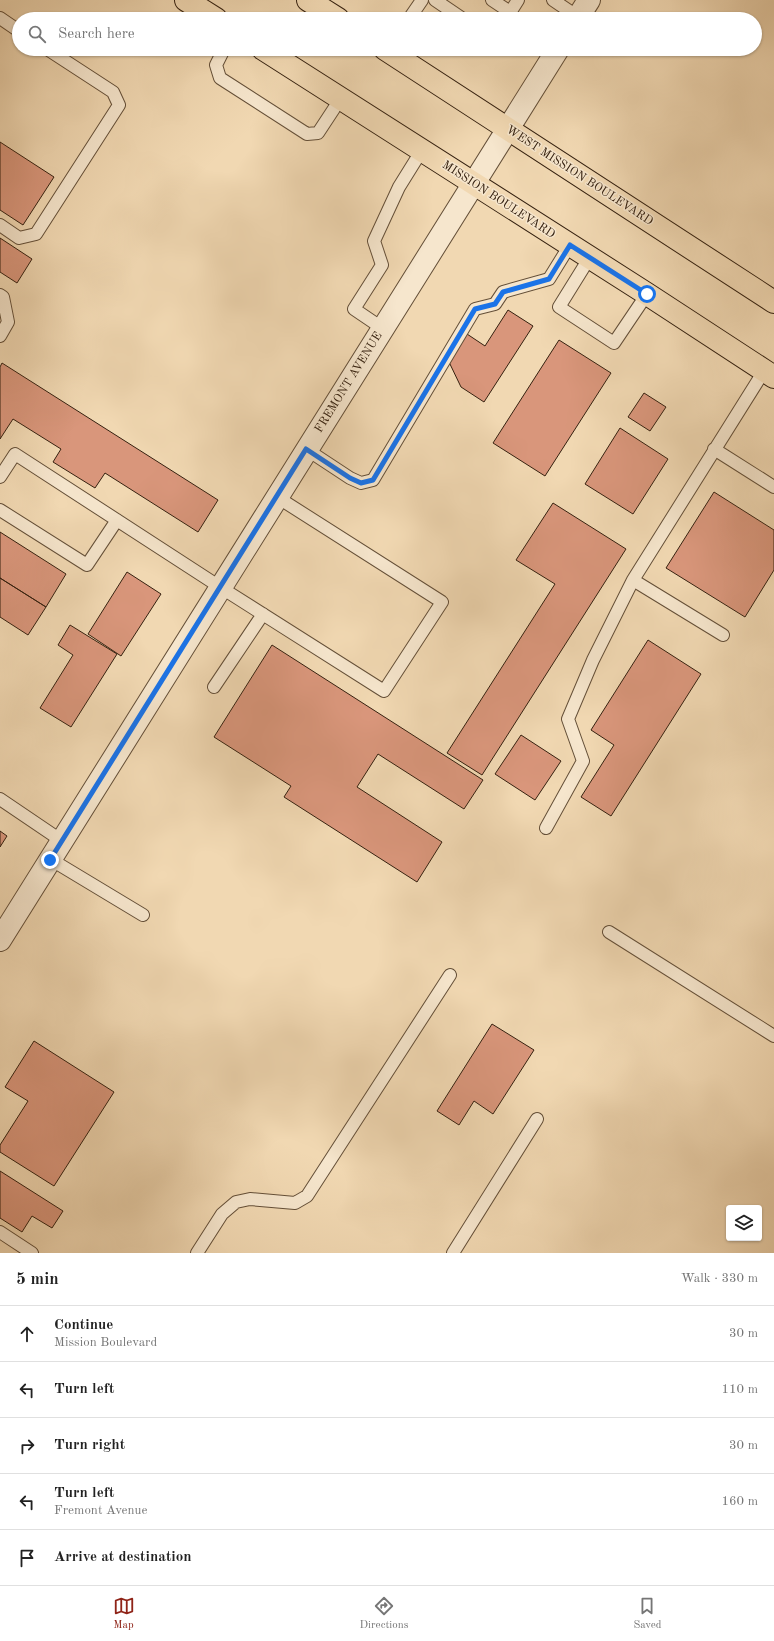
<!DOCTYPE html>
<meta charset="utf-8">
<style>
:root{--surface:#fff;--page:#f6f6f6;--text:#222;--muted:#767676;--line:#e0e0e0;--accent:#8f2418}
body{margin:0;font-family:"Old Standard TT",serif;background:var(--page);color:var(--text)}
.controls{position:absolute;right:12px;bottom:12px;display:grid;overflow:hidden;border-radius:4px;box-shadow:0 1px 3px #0004}
.controls button{width:36px;height:36px;display:grid;place-items:center;padding:0;border:0;border-bottom:1px solid var(--line);background:var(--surface);color:var(--text);font:20px sans-serif}
.stop{position:absolute;width:12px;height:12px;margin:-9px;border:3px solid #1a73e8;border-radius:50%;background:#fff}
.stop.end{background:#1a73e8;border-color:#fff;box-shadow:0 1px 4px #0008}
.list{margin:0;padding:0;list-style:none}
h2{display:flex;justify-content:space-between;align-items:center;height:52px;margin:0;padding:0 16px;font-size:17px}
h2 small{font-size:13px;font-weight:400;color:var(--muted)}
.list li{display:grid;grid-template-columns:26px 1fr auto;gap:12px;align-items:center;box-sizing:border-box;height:56px;padding:0 16px;border-top:1px solid var(--line)}
.list b{display:block;font-size:15px;white-space:nowrap}
.list p{margin:0;font-size:13px;white-space:nowrap;color:var(--muted)}
.list em{font-size:13px;font-style:normal;color:var(--muted)}
.icon{flex:none;width:22px;height:22px;fill:none;stroke:currentColor;stroke-width:2;stroke-linecap:round;stroke-linejoin:round}
.map{position:relative;flex:none;width:774px;height:1253px;overflow:hidden}
.search{position:absolute;background:var(--surface);box-shadow:0 1px 3px #0004;left:12px;right:12px;top:12px;height:44px;display:flex;align-items:center;gap:10px;box-sizing:border-box;padding:0 14px;border-radius:22px;color:var(--muted);font-size:15px}
.sheet{height:332px;background:var(--surface)}
nav{display:flex;justify-content:space-around;align-items:center;box-sizing:border-box;height:56px;border-top:1px solid var(--line);background:var(--surface);font-size:11px;color:var(--muted)}
nav a{display:grid;justify-items:center;gap:2px}
nav .on{color:var(--accent)}
.map>svg:first-child{display:block}
.building{fill:#d9967b;stroke:#352110}
.lines{fill:none;stroke-linecap:round;stroke-linejoin:round}
.service-casing{stroke:#644f38;stroke-width:14}
.minor-casing{stroke:#644f38;stroke-width:24}
.primary-casing{stroke:#352110;stroke-width:24}
.service{stroke:#f6e6cd;stroke-width:12}
.minor{stroke:#f6e6cd;stroke-width:22}
.primary{stroke:#f1d8b2;stroke-width:22}
.route{stroke:#1a73e8;stroke-width:5}
.labels{text-anchor:middle;stroke-width:3;stroke-linejoin:round;paint-order:stroke}
.street-label{font-size:12px;fill:#352110;stroke:#f6e6cd}
</style>
<div class="map">
<svg width="774" height="1253" viewBox="0 0 774 1253">
<rect width="100%" height="100%" fill="#f1d8b2"/>
<filter id="stains"><feTurbulence type="fractalNoise" baseFrequency=".005" numOctaves="4"/><feColorMatrix values="0 0 0 0 .2 0 0 0 0 .09 0 0 0 0 .02 0 0 0 .5 -.17"/></filter>
<radialGradient id="worn" r=".72"><stop offset=".6" stop-color="#630" stop-opacity="0"/><stop offset="1" stop-color="#630" stop-opacity=".3"/></radialGradient>
<path class="building" d="M0 142 54 177 23 225 0 210Z
M0 238 32 259 17 283 0 272Z
M508 310 533 326 484 402 461 387 449 362 467 334 485 346Z
M559 340 611 373 545 476 493 443Z
M2 363 218 500 198 532 105 473 95 488 53 462 61 449 13 419 0 439V367Z
M644 393 666 407 650 431 628 417Z
M620 428 668 459 633 514 585 484Z
M714 492 774 530V570L745 617 666 568Z
M553 503 626 549 482 775 447 753 555 584 516 560Z
M0 532 66 574 46 607 0 578Z
M127 572 161 594 121 656 88 634Z
M0 578 46 607 28 635 0 617Z
M70 625 117 654 71 727 40 708 73 655 58 645Z
M648 640 701 674 611 816 581 797 614 745 591 730Z
M272 645 483 780 464 809 378 754 357 787 442 842 417 882 284 797 291 786 214 737Z
M521 735 561 761 535 800 495 774Z
M0 831 7 836 0 847Z
M492 1024 534 1050 493 1114 474 1101 459 1125 437 1111Z
M34 1041 114 1092 54 1186 0 1152V1145L28 1101 5 1087Z
M0 1171 63 1211 52 1228 32 1216 22 1232 0 1218Z"/>
<g class="lines">
<defs>
<path id="service" d="M435 0 463 19
M492 0 510 12
M553 0 578 17
M0 18 19 31
M409 19 422 0
M506 19 518 0
M224 49 216 65 220 78 307 134 318 133 341 98
M0 225 19 238 36 234 119 105 113 92 47 49
M590 257 559 307 614 343 647 294
M0 295 3 297 8 322 0 336
M382 328 354 309 382 265 374 241 399 187 422 150
M306 449 350 478 361 483 373 480 475 309 495 304 503 292 549 279 570 245
M714 449 774 487
M0 477 15 454 220 587 384 691 442 602 277 497
M0 510 87 565 117 520
M633 580 723 635
M214 687 263 614
M0 799 62 841
M546 828 583 761 568 719 593 660 633 580 764 371
M50 859 143 915
M609 932 774 1036
M0 1232 32 1253
M197 1253 222 1214 236 1202 250 1199 295 1203 307 1196 450 975
M453 1253 537 1119"/>
<path id="minor" d="M577 19 589 0
M0 940 558 49"/>
<path id="primary" d="M186 0 216 19
M308 0 338 19
M263 49 647 294 774 377
M385 49 774 302"/>
</defs>
<use href="#service" class="service-casing"/>
<use href="#minor" class="minor-casing"/>
<use href="#primary" class="primary-casing"/>
<use href="#service" class="service"/>
<use href="#minor" class="minor"/>
<use href="#primary" class="primary"/>
</g>
<g class="lines">
<path class="route" d="M50 860 306 449 350 478 361 483 373 480 475 309 495 304 503 292 549 279 570 245 647 294"/>
</g>
<g class="labels">
<g class="street-label">
<text transform="translate(580 175) rotate(33)" y="4">WEST MISSION BOULEVARD</text>
<text transform="translate(499 199) rotate(33)" y="4">MISSION BOULEVARD</text>
<text transform="translate(348 382) rotate(-58)" y="4">FREMONT AVENUE</text>
</g>
</g>
<rect width="100%" height="100%" filter="url(#stains)"/>
<rect width="100%" height="100%" fill="url(#worn)"/>
</svg>
<div class="controls">
<button><svg class="icon" aria-label="layers" viewBox="0 0 24 24"><path d="M12 4l9 5-9 5-9-5zM3 14l9 5 9-5"/></svg></button>
</div>
<div class="stop" style="left:647px;top:294px"></div>
<div class="stop end" style="left:50px;top:860px"></div>
<div class="search"><svg class="icon" aria-label="search" viewBox="0 0 24 24"><circle cx="10" cy="10" r="6"/><path d="M15 15l6 6"/></svg>Search here</div>
</div>
<section class="sheet">
<h2>5 min<small>Walk · 330 m</small></h2>
<ul class="list">
<li><svg class="icon" aria-label="ahead" viewBox="0 0 24 24"><path d="M12 20V5M6 11l6-6 6 6"/></svg><div><b>Continue</b><p>Mission Boulevard</p></div><em>30 m</em></li>
<li><svg class="icon" aria-label="left" viewBox="0 0 24 24"><path d="M17 20v-9H6M10 6l-5 5 5 5"/></svg><div><b>Turn left</b></div><em>110 m</em></li>
<li><svg class="icon" aria-label="right" viewBox="0 0 24 24"><path d="M7 20v-9h11M14 6l5 5-5 5"/></svg><div><b>Turn right</b></div><em>30 m</em></li>
<li><svg class="icon" aria-label="left" viewBox="0 0 24 24"><path d="M17 20v-9H6M10 6l-5 5 5 5"/></svg><div><b>Turn left</b><p>Fremont Avenue</p></div><em>160 m</em></li>
<li><svg class="icon" aria-label="arrive" viewBox="0 0 24 24"><path d="M6 21V4h12l-3 4 3 4H6"/></svg><div><b>Arrive at destination</b></div></li>
</ul>
</section>
<nav>
<a class="on"><svg class="icon" aria-label="map" viewBox="0 0 24 24"><path d="M3 6l6-2 6 2 6-2v14l-6 2-6-2-6 2zM9 4v14M15 6v14"/></svg>Map</a>
<a><svg class="icon" aria-label="directions" viewBox="0 0 24 24"><path d="M12 3l9 9-9 9-9-9zM9 14v-3h6M13 9l2 2-2 2"/></svg>Directions</a>
<a><svg class="icon" aria-label="saved" viewBox="0 0 24 24"><path d="M7 4h10v16l-5-4-5 4z"/></svg>Saved</a>
</nav>
